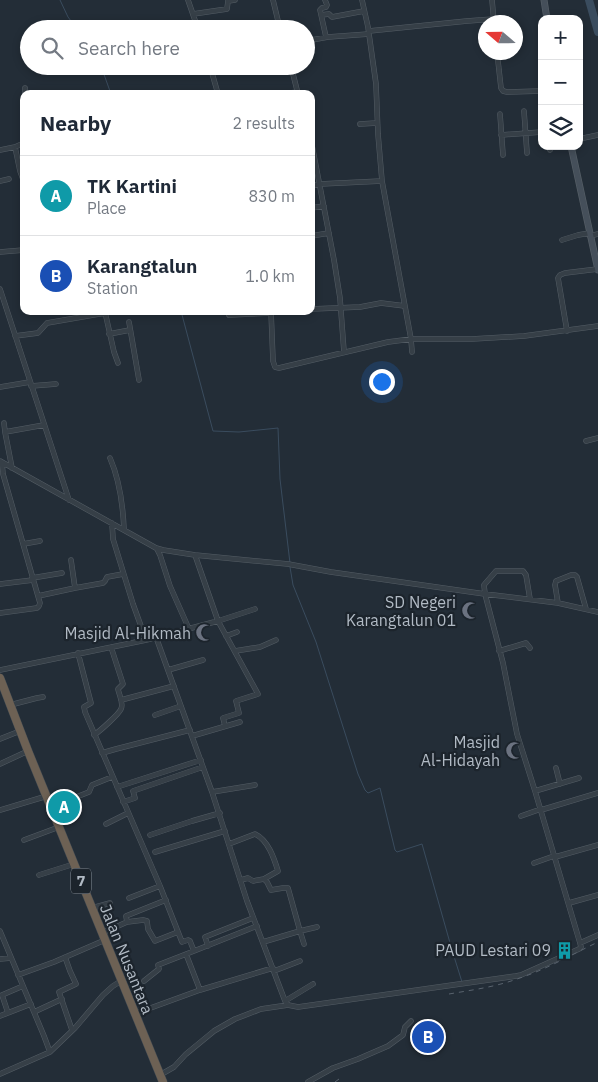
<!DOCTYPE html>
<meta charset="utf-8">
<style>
:root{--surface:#fff;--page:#f2f2f3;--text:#1f2937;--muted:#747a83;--line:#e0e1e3;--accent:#506a89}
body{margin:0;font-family:"IBM Plex Sans",sans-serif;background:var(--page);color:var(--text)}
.controls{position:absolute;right:15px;top:15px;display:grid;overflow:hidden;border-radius:10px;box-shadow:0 2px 8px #0003}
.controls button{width:45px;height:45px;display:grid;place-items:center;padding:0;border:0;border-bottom:1px solid var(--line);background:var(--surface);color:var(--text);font:25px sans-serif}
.compass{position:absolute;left:478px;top:15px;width:45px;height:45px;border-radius:50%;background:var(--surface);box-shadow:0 2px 8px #0003;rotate:290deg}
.you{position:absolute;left:381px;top:381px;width:18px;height:18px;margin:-12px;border:4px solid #fff;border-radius:50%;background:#1a73e8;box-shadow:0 0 0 8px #1a73e833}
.badge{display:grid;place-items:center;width:32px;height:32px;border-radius:50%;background:var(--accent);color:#fff;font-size:16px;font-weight:700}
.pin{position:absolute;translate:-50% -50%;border:2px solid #fff;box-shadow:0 1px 5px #0006}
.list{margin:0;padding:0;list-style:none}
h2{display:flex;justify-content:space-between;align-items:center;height:65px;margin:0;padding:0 20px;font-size:21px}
h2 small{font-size:16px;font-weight:400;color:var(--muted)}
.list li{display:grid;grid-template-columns:32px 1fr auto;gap:15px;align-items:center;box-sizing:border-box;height:80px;padding:0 20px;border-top:1px solid var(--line)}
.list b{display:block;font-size:19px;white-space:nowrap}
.list p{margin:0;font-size:16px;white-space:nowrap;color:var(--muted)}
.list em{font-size:16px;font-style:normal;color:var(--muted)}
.icon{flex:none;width:28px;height:28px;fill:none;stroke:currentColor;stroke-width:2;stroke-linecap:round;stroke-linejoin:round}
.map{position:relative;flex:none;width:598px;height:1082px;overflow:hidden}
.search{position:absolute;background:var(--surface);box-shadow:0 2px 8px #0003;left:20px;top:20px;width:295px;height:55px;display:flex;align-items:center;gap:12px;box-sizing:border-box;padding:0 18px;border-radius:28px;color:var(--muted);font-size:19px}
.panel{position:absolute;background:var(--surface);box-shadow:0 2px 8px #0003;left:20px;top:90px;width:295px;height:225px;border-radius:10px}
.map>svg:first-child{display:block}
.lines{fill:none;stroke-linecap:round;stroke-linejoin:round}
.stream{stroke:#3a4c5e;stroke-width:1}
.river{stroke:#3a4c5e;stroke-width:8}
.street-casing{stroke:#545d65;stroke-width:5.5}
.secondary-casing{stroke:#545d65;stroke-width:7}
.highway-casing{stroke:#414a52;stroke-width:9}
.street{stroke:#363f47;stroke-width:4.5}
.secondary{stroke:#454f5a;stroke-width:5.5}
.highway{stroke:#6d6154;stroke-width:8}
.rail{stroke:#59636e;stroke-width:1;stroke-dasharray:5 5;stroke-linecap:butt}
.labels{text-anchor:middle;stroke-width:4.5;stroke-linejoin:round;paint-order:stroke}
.shield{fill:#1c242c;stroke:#848d96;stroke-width:1}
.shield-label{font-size:15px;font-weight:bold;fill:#b1bac4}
.poi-label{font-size:16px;fill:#b1bac4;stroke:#1c242c;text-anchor:end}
.street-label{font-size:16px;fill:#b1bac4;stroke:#1c242c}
</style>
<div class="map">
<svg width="598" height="1082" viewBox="0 0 598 1082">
<rect width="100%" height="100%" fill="#232d37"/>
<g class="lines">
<path class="stream" d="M60 0 68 17 77 29
M101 66 111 94
M181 311 213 431 239 432 278 428 280 479 290 563
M290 567 293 585 316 642 358 774 365 790 368 793 380 788 395 850 397 852 422 844 452 950 462 982"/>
<path class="river" d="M589 0 598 32"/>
<defs>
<path id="street" d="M188 0 198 29
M273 0 280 29
M325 0 327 5 326 7 322 8 320 10 326 37
M362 0 368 27 376 84 378 134 382 181 411 339 412 352
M492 0 494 22
M193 14 227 9 228 1 235 0
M321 15 329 14 332 17 364 11
M369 31 467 21 494 19
M306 41 328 37 369 34
M497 52 501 88 503 91 507 92 542 91
M210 66 218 94
M291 66 298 94
M25 88V94
M281 94 298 92
M524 111 527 153
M500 114 503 155
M360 124 377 123
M501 135 542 132
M579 139 598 135
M311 140 334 260 340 298 344 352
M549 146 550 150
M15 147 20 171 24 182
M0 150 15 147 24 143
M0 181 9 179
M311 186 320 184 382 181
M311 208 324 206
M311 236 329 233
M590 236 598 234
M562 240 578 235 590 233
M0 252 24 250
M0 289 69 500
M311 309 360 307 381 303 405 306
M271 311 273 361 275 367 279 368 388 342 411 339H472L524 336 598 326
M105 312 114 352 118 363
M229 315 271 313
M129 322 139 380
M567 331 558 278 560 275 565 273 598 269
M109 334 130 330
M15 336 38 333 47 323 105 313
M31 386 56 384
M0 387 30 382
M4 423 5 432 44 425
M5 432 12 468
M586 441 598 438
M110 458C120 481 123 505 124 530
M0 461 156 548 163 550 195 555 288 564 331 572 485 594 484 585 496 571H523L526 575 530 599
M112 523 113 539 133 604 146 640
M23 544 40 541
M157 549 160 555 170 586 189 629
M71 560 75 588 103 583 105 581 107 577 123 574
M32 578 62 573
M0 584 33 580
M38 596 75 588
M558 603 555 585 556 581 571 575H575L577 577 586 609
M0 613 37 608 39 606 40 603 3 474 2 463
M226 636 237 632
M156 637 212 792 247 901 285 1001 288 1005
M235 651 260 647 276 640
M499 651 526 643 530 648
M78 653 91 703 84 707 85 712 160 886 182 942 188 940 190 941 194 951 257 926
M0 670 146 640 218 621 195 555
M168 670 203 660
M121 700 174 686
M10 705 37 698 43 697
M155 715 181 706
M225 726 223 718 239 713 236 701 258 694 218 621 255 609
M94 735C100 731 119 714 121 709 124 703 119 695 118 689L123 684 111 647
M192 736 240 722
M0 739 20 731
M102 753 116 749 190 730
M0 764 28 751
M556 768 560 784
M117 787 201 760
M535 791 579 778
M212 792 255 785
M123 802 135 798 133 791 203 767
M51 807 89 792 92 785 112 777
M0 810 47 796
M541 810 598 793
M521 816 541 809
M106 824 128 813
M150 835 192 821 220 813
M24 840 59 827
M229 844 255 834C268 840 274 858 278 871L264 879
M155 852 225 831
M555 857 598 845
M534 863 554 856
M39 875 74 864
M241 880 248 878 253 881 264 879 267 882 271 890 283 888H288L300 931 263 942
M129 898 160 886
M569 903 598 895
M92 908 110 903
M127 922 143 920 147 921 148 929 155 941 178 932
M0 931 44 1036 50 1052
M102 933 127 922 126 916 166 900
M580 943 598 935
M304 944 300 931 317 927
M208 946 205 937 253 918
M186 954 200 990
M65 957 70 971 76 984 59 992 72 1030
M0 959 11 958
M274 971 300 961
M18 975 54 962 105 940
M144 981 159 969 158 965 194 951
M285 1001 313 984
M34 1012 62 999
M8 1013 2 995 23 986
M134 1014 200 990 273 968
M0 1016 31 1004
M0 1074 50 1052 75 1028 103 995 113 986 121 981
M160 1075 174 1067 186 1054 214 1031 235 1019 261 1009 288 1005 298 1007 516 976 521 975 579 949 581 947 580 943 535 791 517 734 503 663 485 594 558 603 598 612
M308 1082 333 1068 358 1059 388 1046 403 1035 405 1027 411 1021"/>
<path id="secondary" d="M544 0 547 19
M571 146 598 270"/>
<path id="highway" d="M0 678 28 751 163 1082"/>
</defs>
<use href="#street" class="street-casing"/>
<use href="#secondary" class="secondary-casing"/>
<use href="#highway" class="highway-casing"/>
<use href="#street" class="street"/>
<use href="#secondary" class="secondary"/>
<use href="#highway" class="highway"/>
<path class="rail" d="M449 994C472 990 495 987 517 979 545 970 571 955 598 942
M335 1082 339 1079"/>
</g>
<defs>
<symbol id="mosque-bare" viewBox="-9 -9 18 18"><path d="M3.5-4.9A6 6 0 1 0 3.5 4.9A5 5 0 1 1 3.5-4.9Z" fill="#6b7280" stroke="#1c242c" stroke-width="2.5" paint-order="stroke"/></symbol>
<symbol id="building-bare" viewBox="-9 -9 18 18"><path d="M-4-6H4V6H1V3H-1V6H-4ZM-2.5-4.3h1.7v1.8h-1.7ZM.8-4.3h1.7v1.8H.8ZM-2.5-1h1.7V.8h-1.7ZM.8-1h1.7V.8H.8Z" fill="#0f9aa8" stroke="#1c242c" stroke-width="2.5" paint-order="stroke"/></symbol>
</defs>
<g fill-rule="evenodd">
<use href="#mosque-bare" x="458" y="598" width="25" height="25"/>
<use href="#mosque-bare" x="192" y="620" width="25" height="25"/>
<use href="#mosque-bare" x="502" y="738" width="25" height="25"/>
<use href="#building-bare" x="552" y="938" width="25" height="25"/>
</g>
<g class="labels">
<rect class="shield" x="71" y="868.5" width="20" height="25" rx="4"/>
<g class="shield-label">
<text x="81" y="886">7</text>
</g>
<g class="poi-label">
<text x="456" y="608">SD Negeri<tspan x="456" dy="18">Karangtalun 01</tspan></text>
<text x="191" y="639">Masjid Al-Hikmah</text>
<text x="500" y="748">Masjid<tspan x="500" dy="18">Al-Hidayah</tspan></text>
<text x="551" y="956">PAUD Lestari 09</text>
</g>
<g class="street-label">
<text transform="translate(127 959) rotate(68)" y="6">Jalan Nusantara</text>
</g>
</g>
</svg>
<div class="controls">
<button>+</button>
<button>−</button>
<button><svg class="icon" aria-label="layers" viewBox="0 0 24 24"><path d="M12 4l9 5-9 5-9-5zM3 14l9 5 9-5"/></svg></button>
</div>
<svg class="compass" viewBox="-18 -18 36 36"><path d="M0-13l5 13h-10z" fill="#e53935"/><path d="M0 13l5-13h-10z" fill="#747a83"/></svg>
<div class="you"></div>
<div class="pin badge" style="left:64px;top:807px;background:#0f9aa8">A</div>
<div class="pin badge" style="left:428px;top:1037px;background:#1a4fb4">B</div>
<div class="search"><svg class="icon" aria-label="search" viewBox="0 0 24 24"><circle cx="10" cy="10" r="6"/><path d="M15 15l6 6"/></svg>Search here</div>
<section class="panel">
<h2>Nearby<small>2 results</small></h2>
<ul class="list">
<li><span class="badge" style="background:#0f9aa8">A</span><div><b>TK Kartini</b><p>Place</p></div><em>830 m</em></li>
<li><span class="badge" style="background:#1a4fb4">B</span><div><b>Karangtalun</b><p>Station</p></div><em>1.0 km</em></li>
</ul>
</section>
</div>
